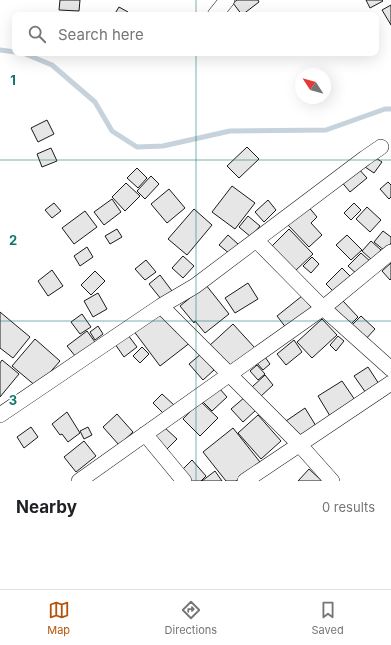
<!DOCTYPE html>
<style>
:root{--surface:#fff;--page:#f6f6f6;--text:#202124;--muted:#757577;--line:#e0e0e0;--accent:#b45309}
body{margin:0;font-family:Inter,sans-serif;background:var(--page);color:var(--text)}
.compass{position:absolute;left:295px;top:68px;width:36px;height:36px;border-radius:50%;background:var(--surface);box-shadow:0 4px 16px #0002;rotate:306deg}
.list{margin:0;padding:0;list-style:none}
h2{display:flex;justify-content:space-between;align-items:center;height:52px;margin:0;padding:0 16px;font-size:17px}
h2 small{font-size:13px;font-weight:400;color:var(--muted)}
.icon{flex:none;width:22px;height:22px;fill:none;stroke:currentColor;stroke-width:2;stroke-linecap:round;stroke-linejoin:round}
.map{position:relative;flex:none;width:391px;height:481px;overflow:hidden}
.search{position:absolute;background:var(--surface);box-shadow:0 4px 16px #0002;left:12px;right:12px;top:12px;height:44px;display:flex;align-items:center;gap:10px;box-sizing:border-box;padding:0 14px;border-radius:8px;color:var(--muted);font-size:15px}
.sheet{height:108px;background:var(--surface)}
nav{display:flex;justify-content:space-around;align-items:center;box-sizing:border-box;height:56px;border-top:1px solid var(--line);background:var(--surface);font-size:11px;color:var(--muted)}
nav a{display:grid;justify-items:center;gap:2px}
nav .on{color:var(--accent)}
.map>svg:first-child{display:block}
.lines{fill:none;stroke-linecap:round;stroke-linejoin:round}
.stream{stroke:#c6d2dc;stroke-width:5}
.building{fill:#e6e6e6;stroke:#1a1a1a}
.street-casing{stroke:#1a1a1a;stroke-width:16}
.street{stroke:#fff;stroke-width:15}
.grid{fill:none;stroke:#0f766e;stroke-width:1;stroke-opacity:0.55}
.grid-label{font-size:13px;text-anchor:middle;font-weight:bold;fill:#0f766e;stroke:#fff;stroke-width:3;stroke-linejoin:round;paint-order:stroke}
</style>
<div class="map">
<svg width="391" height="481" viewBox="0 0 391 481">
<rect width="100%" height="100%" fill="#fff"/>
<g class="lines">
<path class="stream" d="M0 50 15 52
M23 53 52 65 95 102 112 131 137 147 163 146 230 131 326 130 385 109H391"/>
</g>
<path class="building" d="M60 0H80L79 11 59 10Z
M237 0H258L259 2 242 15 233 3Z
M366 0H382L383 1 370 8Z
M391 5V25L382 10Z
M119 7 128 12 126 15H114Z
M47 120 54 134 38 142 31 128Z
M247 147 259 159 239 178 227 166Z
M51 148 57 161 42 167 37 154Z
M373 156 382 162 374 173 365 167Z
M356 166 367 178 350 192 340 180Z
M137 168 147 178 138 188 127 178Z
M151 176 159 184 145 199 137 191Z
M388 182 391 185V197L389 199 380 189Z
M126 183 140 196 125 211 112 197Z
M232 186 255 203 235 229 212 212Z
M169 189 185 208 167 223 151 204Z
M112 199 121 212 104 225 94 212Z
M268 200 276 210 264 222 255 212Z
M54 203 61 211 52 218 45 210Z
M354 203 361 210 351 220 344 213Z
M307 205 317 217 311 223 322 235 309 247 287 224Z
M367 207 381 220 370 232 356 219Z
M194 209 212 225 187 255 168 239Z
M85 211 97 227 74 244 62 228Z
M248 216 260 226 251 237 239 227Z
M117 229 122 237 110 244 105 236Z
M289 229 313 254 294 272 271 247Z
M383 231 391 237V243L385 251 374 242Z
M228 235 238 244 230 254 219 245Z
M347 235 362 250 351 260 336 245Z
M371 241 381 250 372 260 362 251Z
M87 247 93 257 80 266 74 256Z
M361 253 372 263 359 276 348 266Z
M183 256 194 266 183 278 172 268Z
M312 257 319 264 311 273 303 266Z
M146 260 156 272 145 280 135 269Z
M391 263V279L390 280 382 271Z
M342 268 352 278 336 294 326 284Z
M52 270 63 286 48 296 38 281Z
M95 271 105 281 91 295 81 285Z
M160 275 172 291 161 299 149 284Z
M248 283 258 299 235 313 225 298Z
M206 285 229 314 205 333 195 321 194 323 180 306Z
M98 293 107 309 93 317 84 301Z
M302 296 312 308 287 329 277 316Z
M343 301 358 317 348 327 332 310Z
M159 311 176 332 181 328 191 342 160 366 133 330Z
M0 312 30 337 13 358 0 348Z
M82 314 91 327 80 334 71 322Z
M361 316 375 329 364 341 350 327Z
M322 319 337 335 312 358 297 342Z
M233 324 255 348 231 370 209 346Z
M98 326 103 334 95 340 90 332Z
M87 331 95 342 76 357 67 346Z
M128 335 137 347 124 357 115 344Z
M338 336 344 341 336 351 330 345Z
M35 339 60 361 37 387 12 366Z
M294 340 302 352 286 365 277 354Z
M142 347 149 354 140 363 133 356Z
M201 354 214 370 203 380 189 364Z
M265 357 270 364 263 370 257 363Z
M2 360 19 374 0 397V363Z
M257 365 265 374 258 380 250 371Z
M368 367 379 384 366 393 354 376Z
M265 375 273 385 260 397 252 387Z
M342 381 355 400 330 416 318 396Z
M219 388 227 397 212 411 203 402Z
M162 394 174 405 165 415 153 403Z
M245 397 256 410 243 422 231 409Z
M200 401 218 418 200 436 183 419Z
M305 408 316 426 297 438 286 421Z
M67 412 80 433 68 442 62 434 60 435 52 424Z
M117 414 133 432 119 445 103 427Z
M258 415 281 441 261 459 238 433Z
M31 427 38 437 24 448 17 437Z
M88 427 92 435 84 439 80 431Z
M164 427 177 439 167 449 154 436Z
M233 428 260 462 236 481H226L203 452Z
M84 441 96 456 76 472 64 457Z
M192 460 206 476 201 481H191L182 470Z
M309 469 322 481H298Z
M215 471 222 481H202Z"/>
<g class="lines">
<defs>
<path id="street" d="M215 15 227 0
M256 240 323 308 391 369
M161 306 299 444 332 481
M0 415 161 306 195 286 365 158 381 147
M145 434 184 481
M79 481 323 308 391 252
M245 481 391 383"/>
</defs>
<use href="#street" class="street-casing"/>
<use href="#street" class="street"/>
</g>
<path class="grid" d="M196 0V15M196 53V481M0 160H391M0 321H391"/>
<g class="grid-label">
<text x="13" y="85">1</text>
<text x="13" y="245">2</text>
<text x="13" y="405">3</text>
</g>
</svg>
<svg class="compass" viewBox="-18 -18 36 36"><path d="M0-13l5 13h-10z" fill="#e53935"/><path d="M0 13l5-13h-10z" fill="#757577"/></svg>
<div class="search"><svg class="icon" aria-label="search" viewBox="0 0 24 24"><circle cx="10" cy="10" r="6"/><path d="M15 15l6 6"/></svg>Search here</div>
</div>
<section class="sheet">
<h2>Nearby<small>0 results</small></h2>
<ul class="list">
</ul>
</section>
<nav>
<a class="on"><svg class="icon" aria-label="map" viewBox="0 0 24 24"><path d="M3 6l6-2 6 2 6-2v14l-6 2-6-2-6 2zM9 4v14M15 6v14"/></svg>Map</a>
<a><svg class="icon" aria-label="directions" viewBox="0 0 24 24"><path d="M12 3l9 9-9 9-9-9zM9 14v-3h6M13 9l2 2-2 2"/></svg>Directions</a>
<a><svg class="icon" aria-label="saved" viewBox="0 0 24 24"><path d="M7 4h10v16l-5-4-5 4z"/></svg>Saved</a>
</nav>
